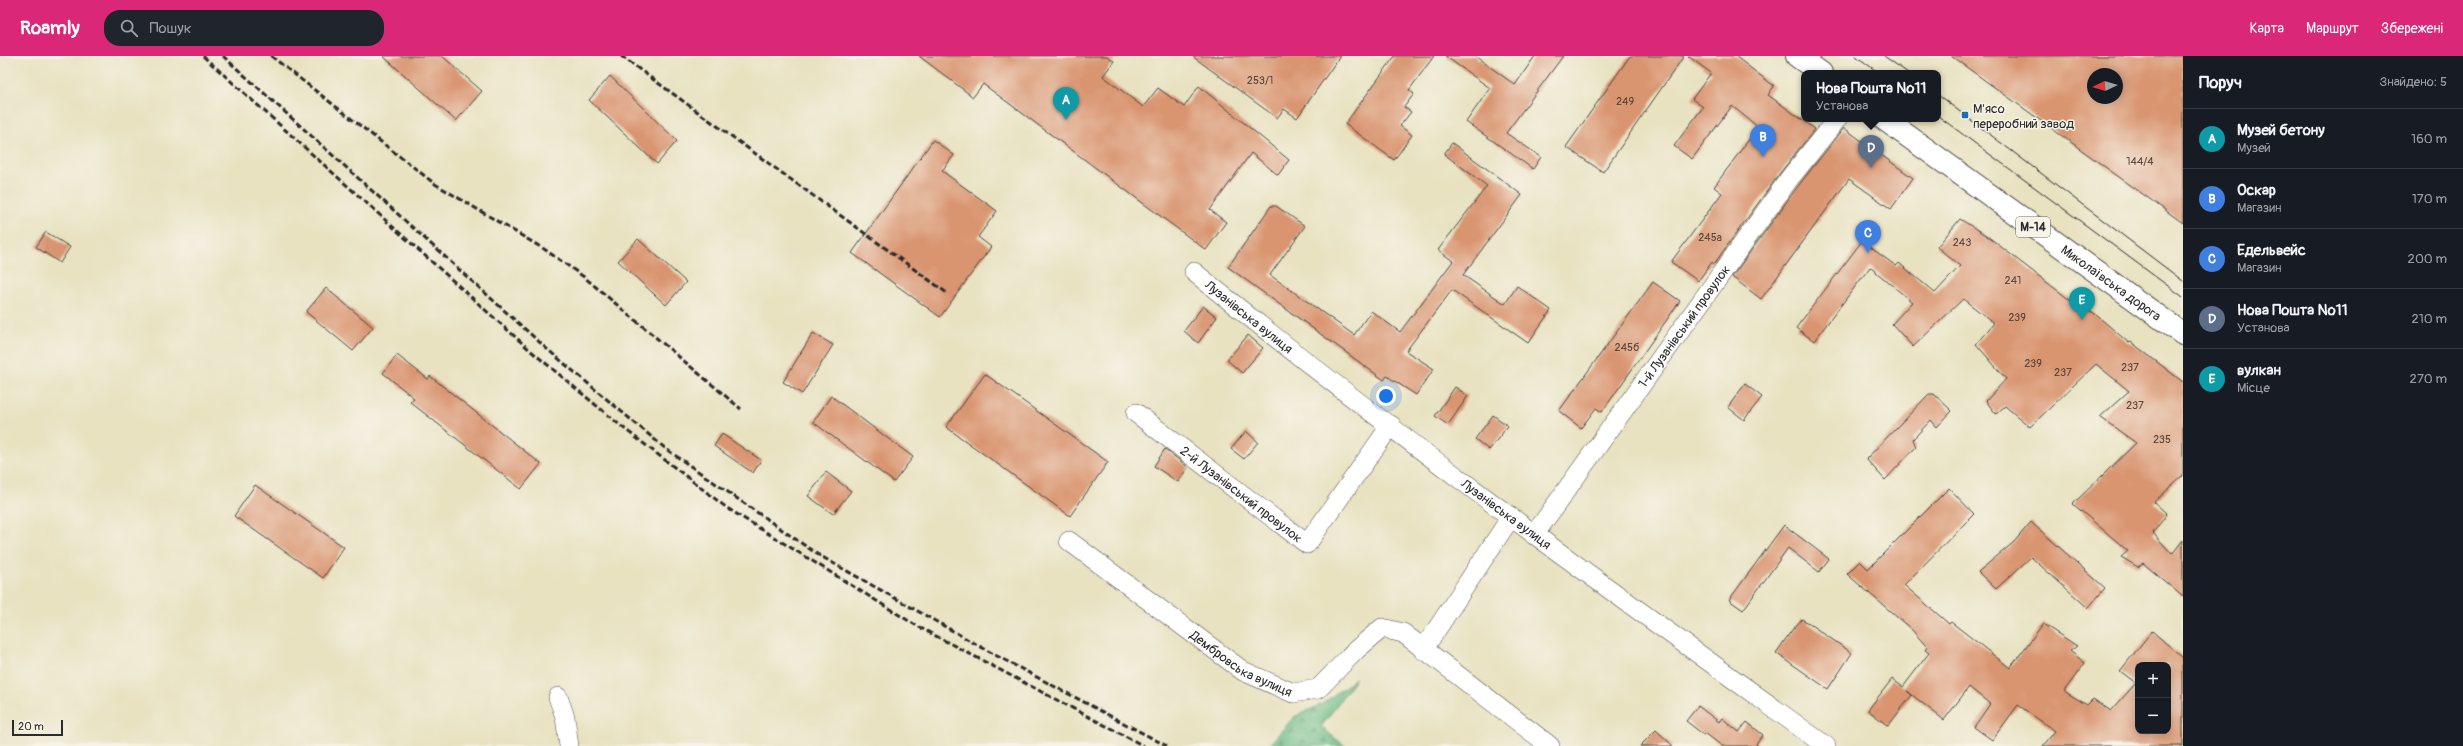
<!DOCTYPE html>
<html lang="uk">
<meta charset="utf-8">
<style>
:root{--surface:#171b24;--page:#20242c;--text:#f1f3f6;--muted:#9ea1a6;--line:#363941;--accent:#db2777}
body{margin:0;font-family:Pangolin,sans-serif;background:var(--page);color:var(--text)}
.controls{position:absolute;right:12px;bottom:12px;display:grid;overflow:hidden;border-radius:8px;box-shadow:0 2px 10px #0003}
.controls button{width:36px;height:36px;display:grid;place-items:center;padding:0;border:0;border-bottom:1px solid var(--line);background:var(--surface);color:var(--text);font:20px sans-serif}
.compass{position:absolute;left:2087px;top:12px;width:36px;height:36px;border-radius:50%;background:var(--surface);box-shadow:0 2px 10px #0003;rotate:266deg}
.scale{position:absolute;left:12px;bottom:10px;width:51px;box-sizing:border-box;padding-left:4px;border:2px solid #2b2b2b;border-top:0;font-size:11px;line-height:14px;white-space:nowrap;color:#2b2b2b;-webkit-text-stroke:3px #f7f3e8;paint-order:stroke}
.you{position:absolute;left:1386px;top:340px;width:14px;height:14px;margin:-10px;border:3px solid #fff;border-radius:50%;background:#1a73e8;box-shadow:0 0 0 6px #1a73e833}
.badge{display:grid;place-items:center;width:26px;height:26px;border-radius:50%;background:var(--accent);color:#fff;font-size:13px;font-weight:700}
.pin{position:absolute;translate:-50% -33px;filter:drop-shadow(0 1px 2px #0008)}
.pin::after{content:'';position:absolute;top:21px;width:14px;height:12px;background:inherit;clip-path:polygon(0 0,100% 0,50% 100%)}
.popup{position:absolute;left:1801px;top:14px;width:140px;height:52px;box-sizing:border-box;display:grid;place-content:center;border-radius:8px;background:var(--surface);filter:drop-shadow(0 1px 3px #0005);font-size:13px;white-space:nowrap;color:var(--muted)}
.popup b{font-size:15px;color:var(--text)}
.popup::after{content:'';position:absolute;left:50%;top:100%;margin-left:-8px;border:8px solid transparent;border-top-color:var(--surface)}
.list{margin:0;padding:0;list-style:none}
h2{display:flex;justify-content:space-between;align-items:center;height:52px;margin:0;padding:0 16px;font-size:17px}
h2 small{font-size:13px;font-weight:400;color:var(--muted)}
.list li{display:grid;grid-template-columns:26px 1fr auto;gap:12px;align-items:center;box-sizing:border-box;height:60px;padding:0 16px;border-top:1px solid var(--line)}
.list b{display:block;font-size:15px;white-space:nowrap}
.list p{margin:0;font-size:13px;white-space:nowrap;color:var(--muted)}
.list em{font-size:13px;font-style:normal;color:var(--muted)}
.icon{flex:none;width:22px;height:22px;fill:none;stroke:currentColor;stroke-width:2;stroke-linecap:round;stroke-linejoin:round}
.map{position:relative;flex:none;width:2183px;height:690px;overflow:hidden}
header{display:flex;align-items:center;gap:24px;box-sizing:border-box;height:56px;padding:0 20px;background:var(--accent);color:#fff}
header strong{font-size:19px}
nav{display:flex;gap:22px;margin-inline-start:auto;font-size:14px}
.search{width:280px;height:36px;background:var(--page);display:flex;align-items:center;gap:10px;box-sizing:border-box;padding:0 14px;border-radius:16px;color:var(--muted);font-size:15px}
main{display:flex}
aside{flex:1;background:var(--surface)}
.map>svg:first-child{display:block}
.forest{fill:url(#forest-firs);stroke:#4c7358}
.building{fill:#d99470;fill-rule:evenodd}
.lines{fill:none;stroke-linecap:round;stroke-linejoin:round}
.street-casing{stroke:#474642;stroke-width:20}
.primary-casing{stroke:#474642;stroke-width:24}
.street{stroke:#fff;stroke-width:19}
.primary{stroke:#fff;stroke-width:22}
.tram{stroke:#2b2b2b;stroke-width:1}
.rail{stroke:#2b2b2b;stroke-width:3;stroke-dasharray:6 3;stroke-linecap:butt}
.poi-dot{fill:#1f6fb2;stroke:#f7f3e8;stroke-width:1.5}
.labels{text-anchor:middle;stroke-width:3;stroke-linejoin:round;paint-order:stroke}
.number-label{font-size:11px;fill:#56453c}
.shield{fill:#f7f3e8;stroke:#686764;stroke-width:1}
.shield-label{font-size:12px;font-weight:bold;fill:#2b2b2b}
.poi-label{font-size:13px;fill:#2b2b2b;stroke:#f7f3e8;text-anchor:start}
.street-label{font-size:13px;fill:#2b2b2b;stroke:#f7f3e8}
</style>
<header>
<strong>Roamly</strong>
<div class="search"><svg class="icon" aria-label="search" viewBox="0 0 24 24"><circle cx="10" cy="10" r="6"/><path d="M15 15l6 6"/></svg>Пошук</div>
<nav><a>Карта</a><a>Маршрут</a><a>Збережені</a></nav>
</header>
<main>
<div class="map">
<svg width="2183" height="690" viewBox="0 0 2183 690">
<defs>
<pattern id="forest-firs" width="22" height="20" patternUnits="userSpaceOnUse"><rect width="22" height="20" fill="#6cbb86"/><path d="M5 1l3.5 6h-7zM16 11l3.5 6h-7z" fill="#59986e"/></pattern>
</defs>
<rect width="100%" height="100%" fill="#f7f3e8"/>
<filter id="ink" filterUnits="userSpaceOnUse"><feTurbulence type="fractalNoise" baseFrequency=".025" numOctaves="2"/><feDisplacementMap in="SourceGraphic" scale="8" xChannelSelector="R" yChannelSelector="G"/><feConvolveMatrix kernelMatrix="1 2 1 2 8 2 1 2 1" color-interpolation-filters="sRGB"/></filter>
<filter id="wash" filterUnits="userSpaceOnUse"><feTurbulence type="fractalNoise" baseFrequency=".012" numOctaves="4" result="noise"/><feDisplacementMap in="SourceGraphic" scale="16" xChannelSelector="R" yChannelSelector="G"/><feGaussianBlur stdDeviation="0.9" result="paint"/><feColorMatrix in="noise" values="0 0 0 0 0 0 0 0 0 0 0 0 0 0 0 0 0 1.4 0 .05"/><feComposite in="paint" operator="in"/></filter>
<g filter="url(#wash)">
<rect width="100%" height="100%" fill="#e8e2c1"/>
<path class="forest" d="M1356 622 1321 671 1345 690H1268L1294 661 1322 648Z"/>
<g id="blocks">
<path class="building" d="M383 0H442L482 35 456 65Z
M919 0H1107L1114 5 1103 20 1143 51 1158 32 1184 51 1199 30 1289 104 1278 119 1251 97 1210 154 1226 166 1206 194 983 28 973 41Z
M1192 0H1340L1297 62 1284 53 1277 62Z
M1395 0H1434L1409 34 1414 38 1404 51 1411 56 1400 70 1412 79 1394 104 1345 68Z
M1445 0H1475L1515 29 1535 0H1563L1506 77 1541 101 1533 113 1466 66 1490 32Z
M1630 0H1684L1603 116 1566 91Z
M1688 0H1735L1774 30 1768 39 1815 73 1780 117 1714 208 1712 206 1698 225 1671 206 1722 137 1714 131 1758 71 1732 50 1692 103 1674 90 1703 51 1692 43 1711 17Z
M1951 0H2183V167ZM2093 18H2117V42H2093Z
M610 20 677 85 657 108 589 44Z
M1844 72 1913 122 1891 153 1849 123 1761 243 1732 221 1798 130Z
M933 84 954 99 942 115 997 155 978 181 991 191 940 261 852 197Z
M1452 87 1522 139 1463 219 1505 248 1517 230 1551 254 1528 287 1452 234 1406 295 1434 313 1416 339 1387 320 1384 324 1228 211 1271 150H1276L1305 170 1270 219 1354 279 1371 255 1400 276 1453 205 1438 194 1487 130 1444 98Z
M1960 163 1987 180 2075 248 2077 246 2095 258 2129 287 2131 286 2183 326V420L2154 446 2167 458 2153 477 2172 498 2183 484V541L2143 507 2138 511 2121 501 2128 495 2073 448 2136 387 2100 361 2129 335 2096 308 2030 371 2005 350 1996 358 1986 345 2006 323 1976 288 1994 267 1963 243 1913 291 1892 268 1912 246 1870 211 1814 285 1796 272 1862 185 1896 210 1899 207 1935 237 1960 210 1937 191Z
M46 176 70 191 60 207 36 191Z
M638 183 686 226 666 249 618 205Z
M1653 226 1680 245 1602 356 1596 352 1581 372 1559 355Z
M326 232 373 271 353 295 306 256Z
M1203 250 1217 261 1198 287 1184 275Z
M813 277 833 289 802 338 783 326Z
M1248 279 1263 292 1242 317 1227 304Z
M397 299 428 323 430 320 541 408 521 433 410 346 414 342 383 317Z
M985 318 1108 406 1070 460 946 371Z
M1745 328 1762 341 1744 364 1728 351Z
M1455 331 1468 340 1448 369 1435 360Z
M1929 338H1934L1952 355 1937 371 1931 364 1913 383 1916 391 1885 424 1866 403Z
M831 340 913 401 894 426 813 366Z
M1493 359 1508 370 1489 394 1475 383Z
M1246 375 1258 386 1244 403 1231 393Z
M722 378 761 404 753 417 714 390Z
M1165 393 1188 411 1178 426 1154 410Z
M826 416 851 435 833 458 808 440Z
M255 429 344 491 323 522 234 460Z
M1949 432 1974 458 1904 529 1949 568 1951 566 2010 612 2043 568 2077 590 2070 595 2085 607 2064 635 2087 649 2093 643 2111 655 2136 627 2120 615 2152 575 2183 602V690H2043L2055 675 2018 649 1992 684 1974 671 1990 648 1969 631 1944 664 1907 635 1912 639 1888 670 1868 654 1892 623 1903 631 1929 597 1925 594 1927 591 1912 574 1847 518 1860 505 1868 513ZM2138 609H2168V675H2138Z
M2031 466 2105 532 2088 552 2031 501 1996 533 1978 516 2014 486Z
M1784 469 1829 503 1819 516 1788 492 1743 554 1729 544Z
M1802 563 1852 597 1828 633 1776 597 1792 574Z
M1698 650 1719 666 1722 662 1739 676 1747 666 1763 679 1756 688 1758 690H1722L1705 677 1704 679 1686 665Z
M1656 674 1673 690H1640Z"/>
</g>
</g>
<g filter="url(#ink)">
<use href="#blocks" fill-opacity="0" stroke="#474642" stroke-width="1"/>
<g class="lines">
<defs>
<g id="street">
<path id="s1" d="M1194 216C1398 383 1613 536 1826 690"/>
<path id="s2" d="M1136 357 1307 488 1391 369"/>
<path id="s3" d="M1534 479 1789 123 1837 63"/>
<path id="s4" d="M1069 485 1243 615 1293 637 1318 633 1356 594 1382 572 1403 577 1550 690"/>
<path d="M1423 594 1511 461"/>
<path d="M558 641 565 661 569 690"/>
</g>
<g id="primary">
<path d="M1797 0 1821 17"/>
<path id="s5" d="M1884 63 2183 278"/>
</g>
</defs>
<use href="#street" class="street-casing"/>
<use href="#primary" class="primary-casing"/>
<use href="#street" class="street"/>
<use href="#primary" class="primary"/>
<path class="tram" d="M1856 0 1879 17
M1884 0 1908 17
M1938 39 2183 225
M1938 60 2183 241"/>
<path class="rail" d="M203 0 531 295 621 370 727 452 917 570 1144 690
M223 0 547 293 666 393 817 498 997 600 1167 690
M271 0 435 128 544 193 584 221 741 353
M621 0 947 237"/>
</g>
</g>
<rect class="poi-dot" x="1961" y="55" width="8" height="8" rx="2"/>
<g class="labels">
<g class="number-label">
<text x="1260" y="28">253/1</text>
<text x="1625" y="49">249</text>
<text x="2140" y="109">144/4</text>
<text x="1710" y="185">245а</text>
<text x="1962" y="190">243</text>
<text x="2013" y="228">241</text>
<text x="2017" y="265">239</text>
<text x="1627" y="295">245б</text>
<text x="2033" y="311">239</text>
<text x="2130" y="315">237</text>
<text x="2063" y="320">237</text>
<text x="2135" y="353">237</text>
<text x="2162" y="387">235</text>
</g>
<rect class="shield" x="2016" y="161" width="34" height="20" rx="3"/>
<g class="shield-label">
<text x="2033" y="175">М-14</text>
</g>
<g class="poi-label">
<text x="1973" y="57">М'ясо<tspan x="1973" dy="15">переробний завод</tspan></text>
</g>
<g class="street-label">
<text dy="5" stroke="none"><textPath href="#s5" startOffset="280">Миколаївська дорога</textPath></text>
<text dy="5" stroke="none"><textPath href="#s1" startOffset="71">Лузанівська вулиця</textPath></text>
<text dy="5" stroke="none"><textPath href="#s3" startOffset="257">1-й Лузанівський провулок</textPath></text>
<text dy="5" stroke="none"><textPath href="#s2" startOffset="133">2-й Лузанівський провулок</textPath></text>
<text dy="5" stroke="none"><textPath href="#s1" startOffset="395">Лузанівська вулиця</textPath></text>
<text dy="5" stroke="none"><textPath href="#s4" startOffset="212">Дембровська вулиця</textPath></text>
</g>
</g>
</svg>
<div class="controls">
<button>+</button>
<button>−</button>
</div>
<svg class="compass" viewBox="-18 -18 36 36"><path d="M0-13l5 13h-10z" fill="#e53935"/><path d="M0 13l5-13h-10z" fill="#9ea1a6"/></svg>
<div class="scale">20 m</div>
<div class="you"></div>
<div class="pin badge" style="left:1066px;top:64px;background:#0f9aa8">A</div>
<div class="pin badge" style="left:1763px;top:101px;background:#3f7fe0">B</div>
<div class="pin badge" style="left:1868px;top:197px;background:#3f7fe0">C</div>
<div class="pin badge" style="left:1871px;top:112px;background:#5c6f8a">D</div>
<div class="popup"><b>Нова Пошта №11</b>Установа</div>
<div class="pin badge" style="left:2082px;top:264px;background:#0f9aa8">E</div>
</div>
<aside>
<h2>Поруч<small>Знайдено: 5</small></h2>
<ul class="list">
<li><span class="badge" style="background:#0f9aa8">A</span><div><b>Музей бетону</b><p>Музей</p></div><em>160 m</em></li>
<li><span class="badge" style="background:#3f7fe0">B</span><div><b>Оскар</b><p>Магазин</p></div><em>170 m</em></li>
<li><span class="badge" style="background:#3f7fe0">C</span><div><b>Едельвейс</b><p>Магазин</p></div><em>200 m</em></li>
<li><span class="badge" style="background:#5c6f8a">D</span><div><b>Нова Пошта №11</b><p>Установа</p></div><em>210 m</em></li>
<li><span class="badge" style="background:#0f9aa8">E</span><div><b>вулкан</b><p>Місце</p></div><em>270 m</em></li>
</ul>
</aside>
</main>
